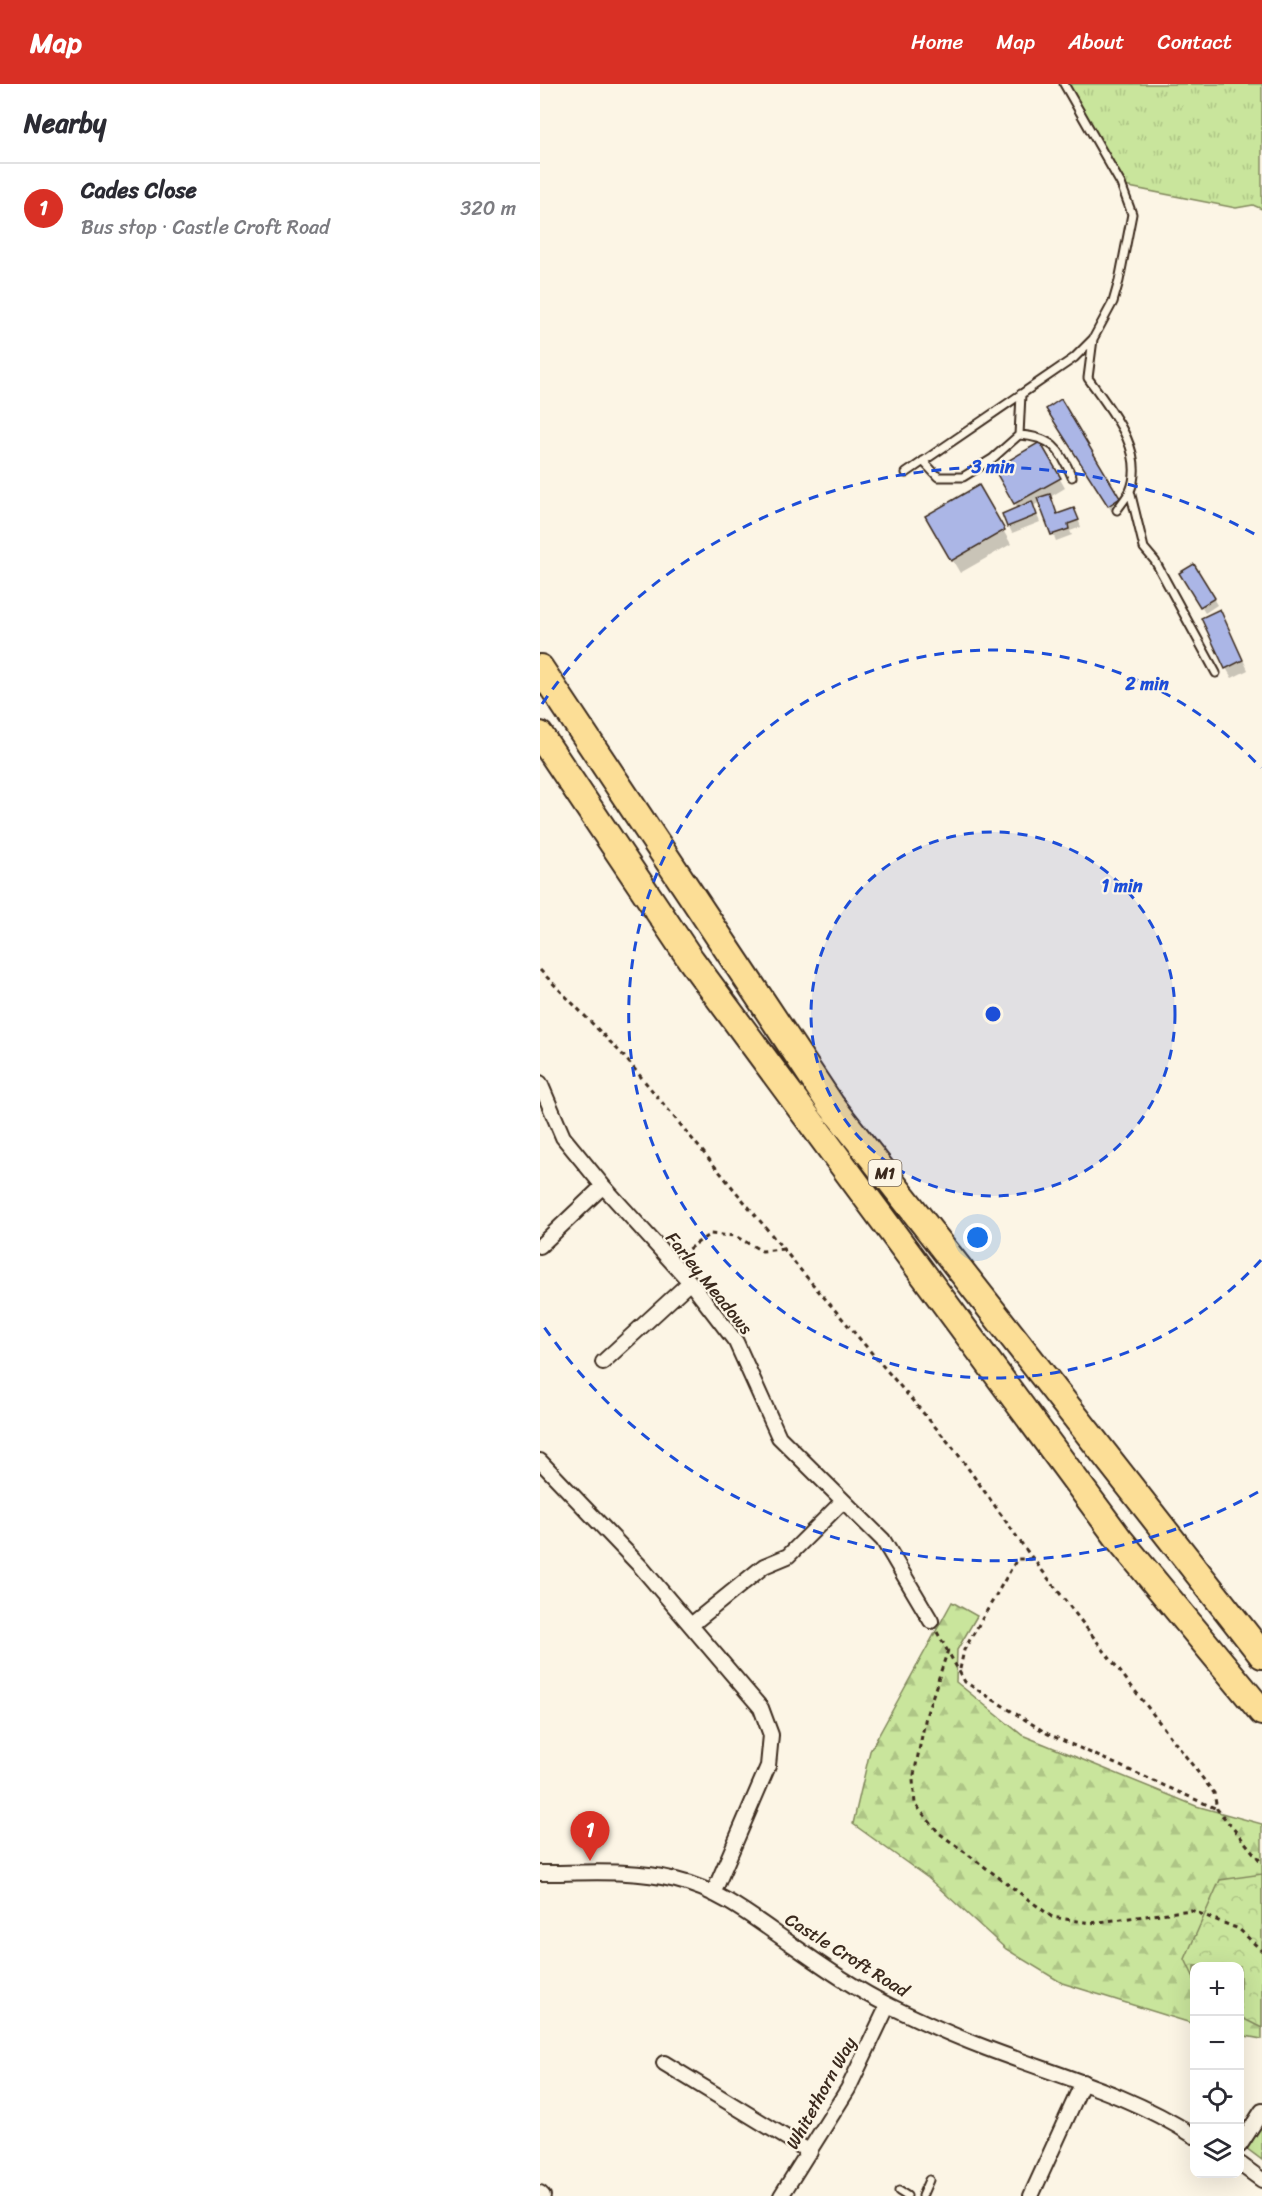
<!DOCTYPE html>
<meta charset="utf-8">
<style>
:root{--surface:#fff;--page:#f7f7f7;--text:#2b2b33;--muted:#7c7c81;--line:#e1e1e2;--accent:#d93025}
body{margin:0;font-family:Sriracha,sans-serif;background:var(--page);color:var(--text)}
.controls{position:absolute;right:18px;bottom:18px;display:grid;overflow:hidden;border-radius:12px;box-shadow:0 6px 24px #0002}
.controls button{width:54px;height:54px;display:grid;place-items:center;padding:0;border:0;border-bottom:2px solid var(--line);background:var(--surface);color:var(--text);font:30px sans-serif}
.you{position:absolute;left:438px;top:1154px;width:21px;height:21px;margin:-15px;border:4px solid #fff;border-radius:50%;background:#1a73e8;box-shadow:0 0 0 9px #1a73e833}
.badge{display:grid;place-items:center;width:39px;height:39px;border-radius:50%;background:var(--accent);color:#fff;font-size:20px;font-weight:700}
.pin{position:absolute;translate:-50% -50px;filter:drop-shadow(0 2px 3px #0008)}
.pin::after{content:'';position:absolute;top:32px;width:21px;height:18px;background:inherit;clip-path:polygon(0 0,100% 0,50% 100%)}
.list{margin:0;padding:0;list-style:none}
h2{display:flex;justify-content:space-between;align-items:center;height:78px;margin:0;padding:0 24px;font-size:26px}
h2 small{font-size:20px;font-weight:400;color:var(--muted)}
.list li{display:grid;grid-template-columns:39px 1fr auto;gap:18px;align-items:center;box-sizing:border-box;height:90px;padding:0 24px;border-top:2px solid var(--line)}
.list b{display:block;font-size:22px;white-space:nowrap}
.list p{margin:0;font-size:20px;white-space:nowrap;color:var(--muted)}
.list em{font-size:20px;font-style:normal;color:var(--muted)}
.icon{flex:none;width:33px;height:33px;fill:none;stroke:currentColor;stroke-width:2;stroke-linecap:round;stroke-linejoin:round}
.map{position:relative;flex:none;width:722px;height:2112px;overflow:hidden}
header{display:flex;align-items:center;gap:36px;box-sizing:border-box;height:84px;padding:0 30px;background:var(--accent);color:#fff}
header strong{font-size:28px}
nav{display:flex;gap:33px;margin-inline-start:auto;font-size:21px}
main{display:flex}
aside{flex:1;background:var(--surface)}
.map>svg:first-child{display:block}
.grass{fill:url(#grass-tufts);stroke:#82885d;stroke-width:1.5}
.forest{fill:url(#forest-firs);stroke:#82885d;stroke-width:1.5}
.park{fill:url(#park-crowns);stroke:#82885d;stroke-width:1.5}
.shadow{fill:#0003}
.building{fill:#abb6e6;stroke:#3b2a1e;stroke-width:1.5}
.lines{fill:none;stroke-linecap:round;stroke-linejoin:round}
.service-casing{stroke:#3b2a1e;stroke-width:11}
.minor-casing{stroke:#3b2a1e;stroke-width:18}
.motorway-casing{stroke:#3b2a1e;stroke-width:30}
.path{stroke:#3b2a1e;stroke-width:3;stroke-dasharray:4.5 4.5;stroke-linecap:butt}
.service{stroke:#fcf5e5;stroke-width:7}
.minor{stroke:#fcf5e5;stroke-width:14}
.motorway{stroke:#fcde96;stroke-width:26}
.ring{fill:none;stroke:#1d4ed8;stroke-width:3;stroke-dasharray:10 8}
.labels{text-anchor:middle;stroke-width:4.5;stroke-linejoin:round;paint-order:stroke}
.shield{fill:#fcf5e5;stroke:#75675a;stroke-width:1.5}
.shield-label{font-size:16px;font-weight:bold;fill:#3b2a1e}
.street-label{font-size:18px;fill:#3b2a1e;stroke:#fcf5e5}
.centre{fill:#1d4ed8;stroke:#fcf5e5;stroke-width:3}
.ring-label{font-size:18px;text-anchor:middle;font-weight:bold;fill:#1d4ed8;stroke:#fcf5e5;stroke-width:4.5;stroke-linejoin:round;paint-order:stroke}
</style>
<header>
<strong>Map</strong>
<nav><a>Home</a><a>Map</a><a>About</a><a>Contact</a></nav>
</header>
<main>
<aside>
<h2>Nearby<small></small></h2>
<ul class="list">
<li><span class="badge">1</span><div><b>Cades Close</b><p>Bus stop · Castle Croft Road</p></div><em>320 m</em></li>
</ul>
</aside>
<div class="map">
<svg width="722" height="2112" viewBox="0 0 722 2112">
<defs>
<pattern id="grass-tufts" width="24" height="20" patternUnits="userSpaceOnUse" patternTransform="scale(1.5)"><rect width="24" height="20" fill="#c9e59c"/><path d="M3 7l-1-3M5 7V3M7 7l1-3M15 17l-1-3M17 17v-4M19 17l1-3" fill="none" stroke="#aec586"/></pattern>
<pattern id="forest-firs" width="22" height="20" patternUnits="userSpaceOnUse" patternTransform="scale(1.5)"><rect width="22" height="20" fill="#c9e59c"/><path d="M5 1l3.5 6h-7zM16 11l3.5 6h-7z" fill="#aec586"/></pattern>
<pattern id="park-crowns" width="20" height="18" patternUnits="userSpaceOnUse" patternTransform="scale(1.5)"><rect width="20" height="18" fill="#c9e59c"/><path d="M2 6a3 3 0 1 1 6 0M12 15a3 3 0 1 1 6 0" fill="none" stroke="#aec586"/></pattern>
</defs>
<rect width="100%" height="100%" fill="#fcf5e5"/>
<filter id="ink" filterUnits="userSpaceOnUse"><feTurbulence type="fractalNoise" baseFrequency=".0167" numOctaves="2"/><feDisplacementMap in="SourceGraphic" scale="12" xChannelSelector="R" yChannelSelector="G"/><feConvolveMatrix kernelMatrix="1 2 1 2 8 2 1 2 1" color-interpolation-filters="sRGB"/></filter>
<g filter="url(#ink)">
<path class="grass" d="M527 0H722V125L713 121 696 124 584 102Z"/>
<path class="forest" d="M412 1518 437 1532 417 1566 416 1598 482 1651 656 1722 722 1740V1955L700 1951V1882H654V1940L522 1899 466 1865 388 1794 313 1740 330 1667Z"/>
<path class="park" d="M722 1790V1944L700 1933V1882H654V1894L645 1875 680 1796Z
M722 2040V2076L706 2064Z"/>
<path class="shadow" d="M521 318 584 425 574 431 514 335Z
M500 360 525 404 510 413 518 432H537L541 443 530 447 532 451 516 457 500 418 493 422 500 438 472 449 463 430 478 424 456 385Z
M438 403 471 460 420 489 387 432Z
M654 482 677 521 665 529 641 489Z
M685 537 708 586 692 594 686 584Z"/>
<path class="building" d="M521 315 580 414 568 422 506 325Z
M500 358 521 394 474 420 454 385Z
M439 401 465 446 411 477 385 432Z
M510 410 517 430 534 424 539 436 528 440 529 445 511 451 497 414Z
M492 417 497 431 467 443 462 430Z
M654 480 675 514 660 523 639 489Z
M680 525 703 576 685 585 661 534Z"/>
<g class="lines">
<defs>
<path id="service" d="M524 0 581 100 592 130 579 197 573 218 553 255 548 294C569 324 607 367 590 407 587 413 581 420 577 426
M479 351C511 353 520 364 532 393
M383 377 398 393H423L452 375 479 351 481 310
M366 389 534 274 553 255
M590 407 604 464 615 477 676 589
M359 2107 367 2112
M382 2112 389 2096"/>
<path id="minor" d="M0 999 23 1053 63 1102 150 1198 196 1258 239 1353 343 1456 391 1537
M0 1162 63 1102
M63 1278 150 1198
M0 1377 101 1483 221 1624 231 1651 228 1682 173 1810
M151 1541 224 1482 248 1472 303 1417
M0 1789C45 1789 92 1785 136 1796 182 1807 216 1836 254 1862 284 1883 317 1906 350 1922 381 1937 414 1952 446 1964 516 1991 591 2010 654 2052
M124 1979 270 2068
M700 2061 722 2027
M700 2080 722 2096
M0 2109 3 2112
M241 2112 308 2005 348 1921
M491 2112 543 1998"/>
<path id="motorway" d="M0 584 291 1021 722 1571
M0 651 151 876 579 1455 722 1628"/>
</defs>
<use href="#service" class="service-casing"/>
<use href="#minor" class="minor-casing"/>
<use href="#motorway" class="motorway-casing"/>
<path class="path" d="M0 886 82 970 264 1190 415 1366 487 1467 674 1709 677 1725 722 1779
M141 1170 170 1150 195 1152 222 1167 243 1165
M397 1548 425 1598 508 1650 677 1725
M408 1566 386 1632 373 1696 375 1720 399 1749 512 1833 551 1839 651 1826 699 1845 722 1867
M420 1585 424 1566 477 1475H492"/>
<use href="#service" class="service"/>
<use href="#minor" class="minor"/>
<use href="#motorway" class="motorway"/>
</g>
</g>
<circle cx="453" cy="930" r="182" fill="#1d4ed8" fill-opacity=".12"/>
<g class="ring">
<circle cx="453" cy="930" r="182"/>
<path d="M721 1176A364 364 0 1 1 721 684"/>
<path d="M718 1408A547 547 0 0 1 2 1240M2 620A547 547 0 0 1 718 452"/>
</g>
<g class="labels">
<rect class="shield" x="328.5" y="1076" width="33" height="26" rx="4.5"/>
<g class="shield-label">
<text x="345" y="1095">M1</text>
</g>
<g class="street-label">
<text transform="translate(169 1199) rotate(51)" y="6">Farley Meadows</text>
<text transform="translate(307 1871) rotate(32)" y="6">Castle Croft Road</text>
<text transform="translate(281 2009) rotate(-61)" y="6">Whitethorn Way</text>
</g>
</g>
<circle cx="453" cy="930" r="9" class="centre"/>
<g class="ring-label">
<text x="453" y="389">3 min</text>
<text x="607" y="606">2 min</text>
<text x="582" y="808">1 min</text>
</g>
</svg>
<div class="controls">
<button>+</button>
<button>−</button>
<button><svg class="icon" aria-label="locate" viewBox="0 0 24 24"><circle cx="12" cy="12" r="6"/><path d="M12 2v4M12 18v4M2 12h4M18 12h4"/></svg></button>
<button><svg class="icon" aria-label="layers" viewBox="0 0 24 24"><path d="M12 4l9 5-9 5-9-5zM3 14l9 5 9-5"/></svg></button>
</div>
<div class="you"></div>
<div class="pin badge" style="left:50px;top:1777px">1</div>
</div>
</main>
